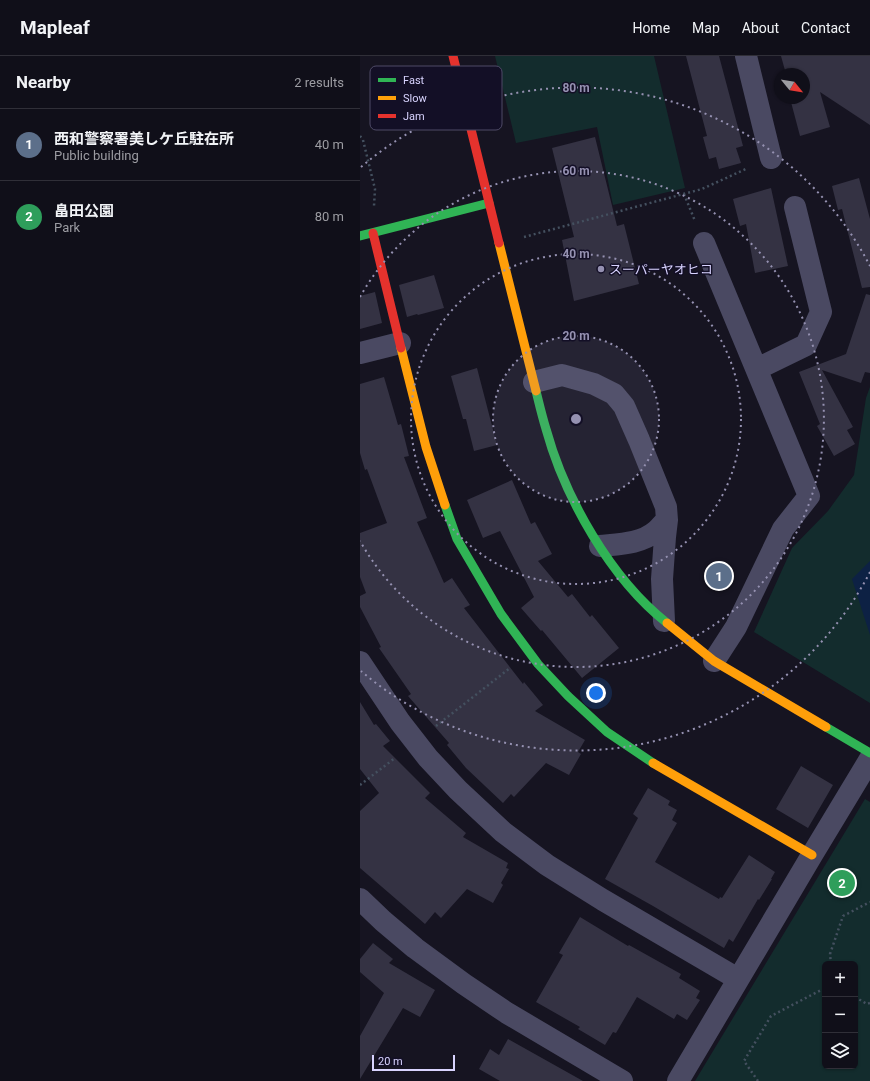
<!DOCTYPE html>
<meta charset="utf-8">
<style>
:root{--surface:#100f19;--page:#1e1d26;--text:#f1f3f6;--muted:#9c9ca2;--line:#302f38;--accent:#9591b1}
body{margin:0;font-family:Roboto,"Noto Sans JP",sans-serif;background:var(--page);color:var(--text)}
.controls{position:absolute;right:12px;bottom:12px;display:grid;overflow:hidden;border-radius:6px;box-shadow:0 1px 3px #0004}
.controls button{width:36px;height:36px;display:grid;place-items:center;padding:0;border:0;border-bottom:1px solid var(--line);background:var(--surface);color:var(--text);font:20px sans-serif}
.compass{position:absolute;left:414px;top:12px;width:36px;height:36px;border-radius:50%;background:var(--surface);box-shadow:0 1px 3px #0004;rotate:120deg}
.scale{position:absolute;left:12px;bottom:10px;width:83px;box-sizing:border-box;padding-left:4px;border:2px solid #d9d4ff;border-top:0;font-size:11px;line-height:14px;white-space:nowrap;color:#d9d4ff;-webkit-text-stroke:3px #130f26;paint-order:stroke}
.you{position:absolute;left:236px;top:637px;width:14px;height:14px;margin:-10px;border:3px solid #fff;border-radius:50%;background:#1a73e8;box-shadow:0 0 0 6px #1a73e833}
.badge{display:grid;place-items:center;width:26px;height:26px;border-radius:50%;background:var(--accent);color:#fff;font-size:13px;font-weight:700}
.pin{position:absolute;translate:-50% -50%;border:2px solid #fff;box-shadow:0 1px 4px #0006}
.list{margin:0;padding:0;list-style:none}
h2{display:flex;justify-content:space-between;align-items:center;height:52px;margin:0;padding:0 16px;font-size:17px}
h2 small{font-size:13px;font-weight:400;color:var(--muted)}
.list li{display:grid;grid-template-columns:26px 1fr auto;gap:12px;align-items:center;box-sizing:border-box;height:72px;padding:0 16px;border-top:1px solid var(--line)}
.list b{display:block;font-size:15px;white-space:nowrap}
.list p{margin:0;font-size:13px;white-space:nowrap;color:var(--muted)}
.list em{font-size:13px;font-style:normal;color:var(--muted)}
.icon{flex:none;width:22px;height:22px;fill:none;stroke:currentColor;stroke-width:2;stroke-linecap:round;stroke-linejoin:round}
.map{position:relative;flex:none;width:510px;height:1025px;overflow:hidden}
header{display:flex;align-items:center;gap:24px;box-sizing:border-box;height:56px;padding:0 20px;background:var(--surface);border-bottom:1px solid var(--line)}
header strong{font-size:19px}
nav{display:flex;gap:22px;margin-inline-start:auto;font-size:14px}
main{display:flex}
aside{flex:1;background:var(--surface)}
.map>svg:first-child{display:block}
.green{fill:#132c2d;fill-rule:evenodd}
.water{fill:#0d2144}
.building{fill:#343243}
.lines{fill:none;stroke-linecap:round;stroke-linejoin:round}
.path{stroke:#44505f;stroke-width:2.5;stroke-dasharray:2 3;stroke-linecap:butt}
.street{stroke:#4a4962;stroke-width:22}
.fast{stroke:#30b455;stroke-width:9}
.slow{stroke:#ff9f0a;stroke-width:9}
.jam{stroke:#e5322d;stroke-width:9}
.ring{fill:none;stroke:#9591b1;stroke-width:2;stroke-dasharray:2 4}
.poi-dot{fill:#9591b1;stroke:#130f26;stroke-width:1.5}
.labels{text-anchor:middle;stroke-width:3;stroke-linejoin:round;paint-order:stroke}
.poi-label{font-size:13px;fill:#d9d4ff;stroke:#130f26;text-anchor:start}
.key{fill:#130f26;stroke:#4e4a67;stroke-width:1}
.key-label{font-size:11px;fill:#d9d4ff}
.centre{fill:#9591b1;stroke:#130f26;stroke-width:2}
.ring-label{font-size:12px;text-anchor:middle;font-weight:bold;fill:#9591b1;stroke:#130f26;stroke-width:3;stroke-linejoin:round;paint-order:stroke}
</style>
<header>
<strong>Mapleaf</strong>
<nav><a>Home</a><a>Map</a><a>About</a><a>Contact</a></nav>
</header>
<main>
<aside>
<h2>Nearby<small>2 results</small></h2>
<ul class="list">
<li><span class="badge" style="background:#5c6f8a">1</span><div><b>西和警察署美しケ丘駐在所</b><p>Public building</p></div><em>40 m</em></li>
<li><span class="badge" style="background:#2e9e5b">2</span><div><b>畠田公園</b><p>Park</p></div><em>80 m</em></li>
</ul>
</aside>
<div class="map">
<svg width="510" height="1025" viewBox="0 0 510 1025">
<rect width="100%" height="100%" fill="#161421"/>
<path class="green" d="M135 0H294L325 132 253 149 237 71 156 87Z
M510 331V647L394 576 432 492 468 455 494 419 506 342Z
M505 743 510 746V1025H335ZM465 908H495V1010H465Z"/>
<path class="water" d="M510 505V579L492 523Z"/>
<path class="building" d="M326 0H359L383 90 376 92 381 107 359 113 356 101 349 103 343 81 347 80Z
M421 0H510V69L460 36 470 71 440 80 431 46 433 45V42H444V18H426Z
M235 81 257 170 264 168 279 228 214 245 202 184 214 181 192 92Z
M499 122 510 163V231L502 232 482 153 478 154 472 130Z
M411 132 428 210 395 217 386 168 380 170 373 143Z
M74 219 84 252 58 259 57 258 47 261 39 229Z
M15 236 22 267 0 273V240Z
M506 238 510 239V317L505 316 501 327 462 314 493 371 487 374 495 388 474 400 457 370 460 368 439 316 486 298Z
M117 312 137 389 114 395 106 363H103L91 320Z
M24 321 38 369 41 368 49 400 44 401 67 462 57 466 84 527 92 522 110 549 104 552 163 628 164 626 183 649 175 655 225 684 218 696 221 698 209 719 186 707 154 741 151 738 143 747 106 712 87 689 89 687 48 640 51 638 19 592 21 591 0 551V540L6 537 0 521V477L27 467 7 413 5 414 0 397V328Z
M152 424 171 468 175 466 192 498 178 505 208 541 212 538 230 561 232 559 259 592 222 622 182 574 181 575 161 552 174 541 140 475 123 482 107 444Z
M0 646 14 669 16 668 30 685 23 690 70 737 65 742 106 777 103 781 148 807 146 812 149 813 141 827 143 829 133 847 107 833 81 862 75 856 65 868 0 812V755L19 737 0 713Z
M441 710 473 729 448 772 416 753Z
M288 732 310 745 308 749 317 754 312 764 317 767 295 806 359 843 360 841 362 842 389 799 415 816 411 823H412L399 844 398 843 373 886 369 883 364 892 293 850 245 823 278 762 273 758Z
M220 861 268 890 269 889 321 918 319 922 340 935 336 942 340 944 327 964 317 958 314 963 277 941 256 977 253 976 245 989 218 973 220 971 176 946 203 899 199 897Z
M13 887 33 903 29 907 75 934 60 961 43 952 0 1023V980L24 937 0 916V903Z
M148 983 223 1025H140L119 1013 130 993 139 999Z"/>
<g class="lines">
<path class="path" d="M0 80 3 84 15 133 14 150
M324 138 335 165
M164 181 342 133 388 112
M76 670 150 612
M0 729 35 702
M471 908 470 898 483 860 510 846
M495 941 507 948 510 947
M398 1025 384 1005 411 960 465 932"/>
<path class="street" d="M386 0 411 102
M344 187 449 440 423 473 376 571 354 605
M0 297 40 287
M397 313 446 289 461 256 435 151
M174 326 202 319 234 328 254 338 264 350 279 384 306 451 307 464 305 481 302 523 304 565
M240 490C259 488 281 488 296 475 300 472 303 467 307 464
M0 606 40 666 68 702 98 734 143 776 187 809 243 844 378 923
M0 843 23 865 55 892 104 928 147 957 262 1025
M318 1025 452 799 510 703"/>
<path class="fast" d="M0 180 129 147
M176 335C179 347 182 360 186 373 205 442 251 523 307 567
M85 449 97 483 141 558 178 608 208 640 247 676 293 707
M466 671 510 697"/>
<path class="slow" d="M139 187 176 335
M41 292 66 391 85 449
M307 567 354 605 466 671
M293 707 452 799"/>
<path class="jam" d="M93 0 139 187
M13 177 41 292"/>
</g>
<circle cx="216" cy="363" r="83" fill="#9591b1" fill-opacity=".12"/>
<g class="ring">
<circle cx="216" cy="363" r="83"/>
<circle cx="216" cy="363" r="165"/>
<path d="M0 241A248 248 0 1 1 0 485"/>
<path d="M510 516A331 331 0 0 1 1 615M1 111A331 331 0 0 1 510 210"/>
</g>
<circle class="poi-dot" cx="241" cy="213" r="4"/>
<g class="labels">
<g class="poi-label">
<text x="249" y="218">スーパーヤオヒコ</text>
</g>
</g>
<rect x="10" y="10" width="132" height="64" rx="6" class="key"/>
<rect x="18" y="22" width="18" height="4" fill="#30b455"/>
<rect x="18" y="40" width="18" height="4" fill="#ff9f0a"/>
<rect x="18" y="58" width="18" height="4" fill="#e5322d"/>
<g class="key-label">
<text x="43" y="28">Fast</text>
<text x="43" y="46">Slow</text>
<text x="43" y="64">Jam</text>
</g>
<circle cx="216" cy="363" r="6" class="centre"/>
<g class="ring-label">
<text x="216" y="36">80 m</text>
<text x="216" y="119">60 m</text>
<text x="216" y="202">40 m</text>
<text x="216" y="284">20 m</text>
</g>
</svg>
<div class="controls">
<button>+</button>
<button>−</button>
<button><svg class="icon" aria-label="layers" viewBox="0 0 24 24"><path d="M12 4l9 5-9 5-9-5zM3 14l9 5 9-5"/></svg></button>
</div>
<svg class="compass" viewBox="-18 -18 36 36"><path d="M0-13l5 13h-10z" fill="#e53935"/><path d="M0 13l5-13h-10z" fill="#9c9ca2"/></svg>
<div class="scale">20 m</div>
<div class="you"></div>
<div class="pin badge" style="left:359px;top:520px;background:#5c6f8a">1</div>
<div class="pin badge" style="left:482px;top:827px;background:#2e9e5b">2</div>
</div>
</main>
